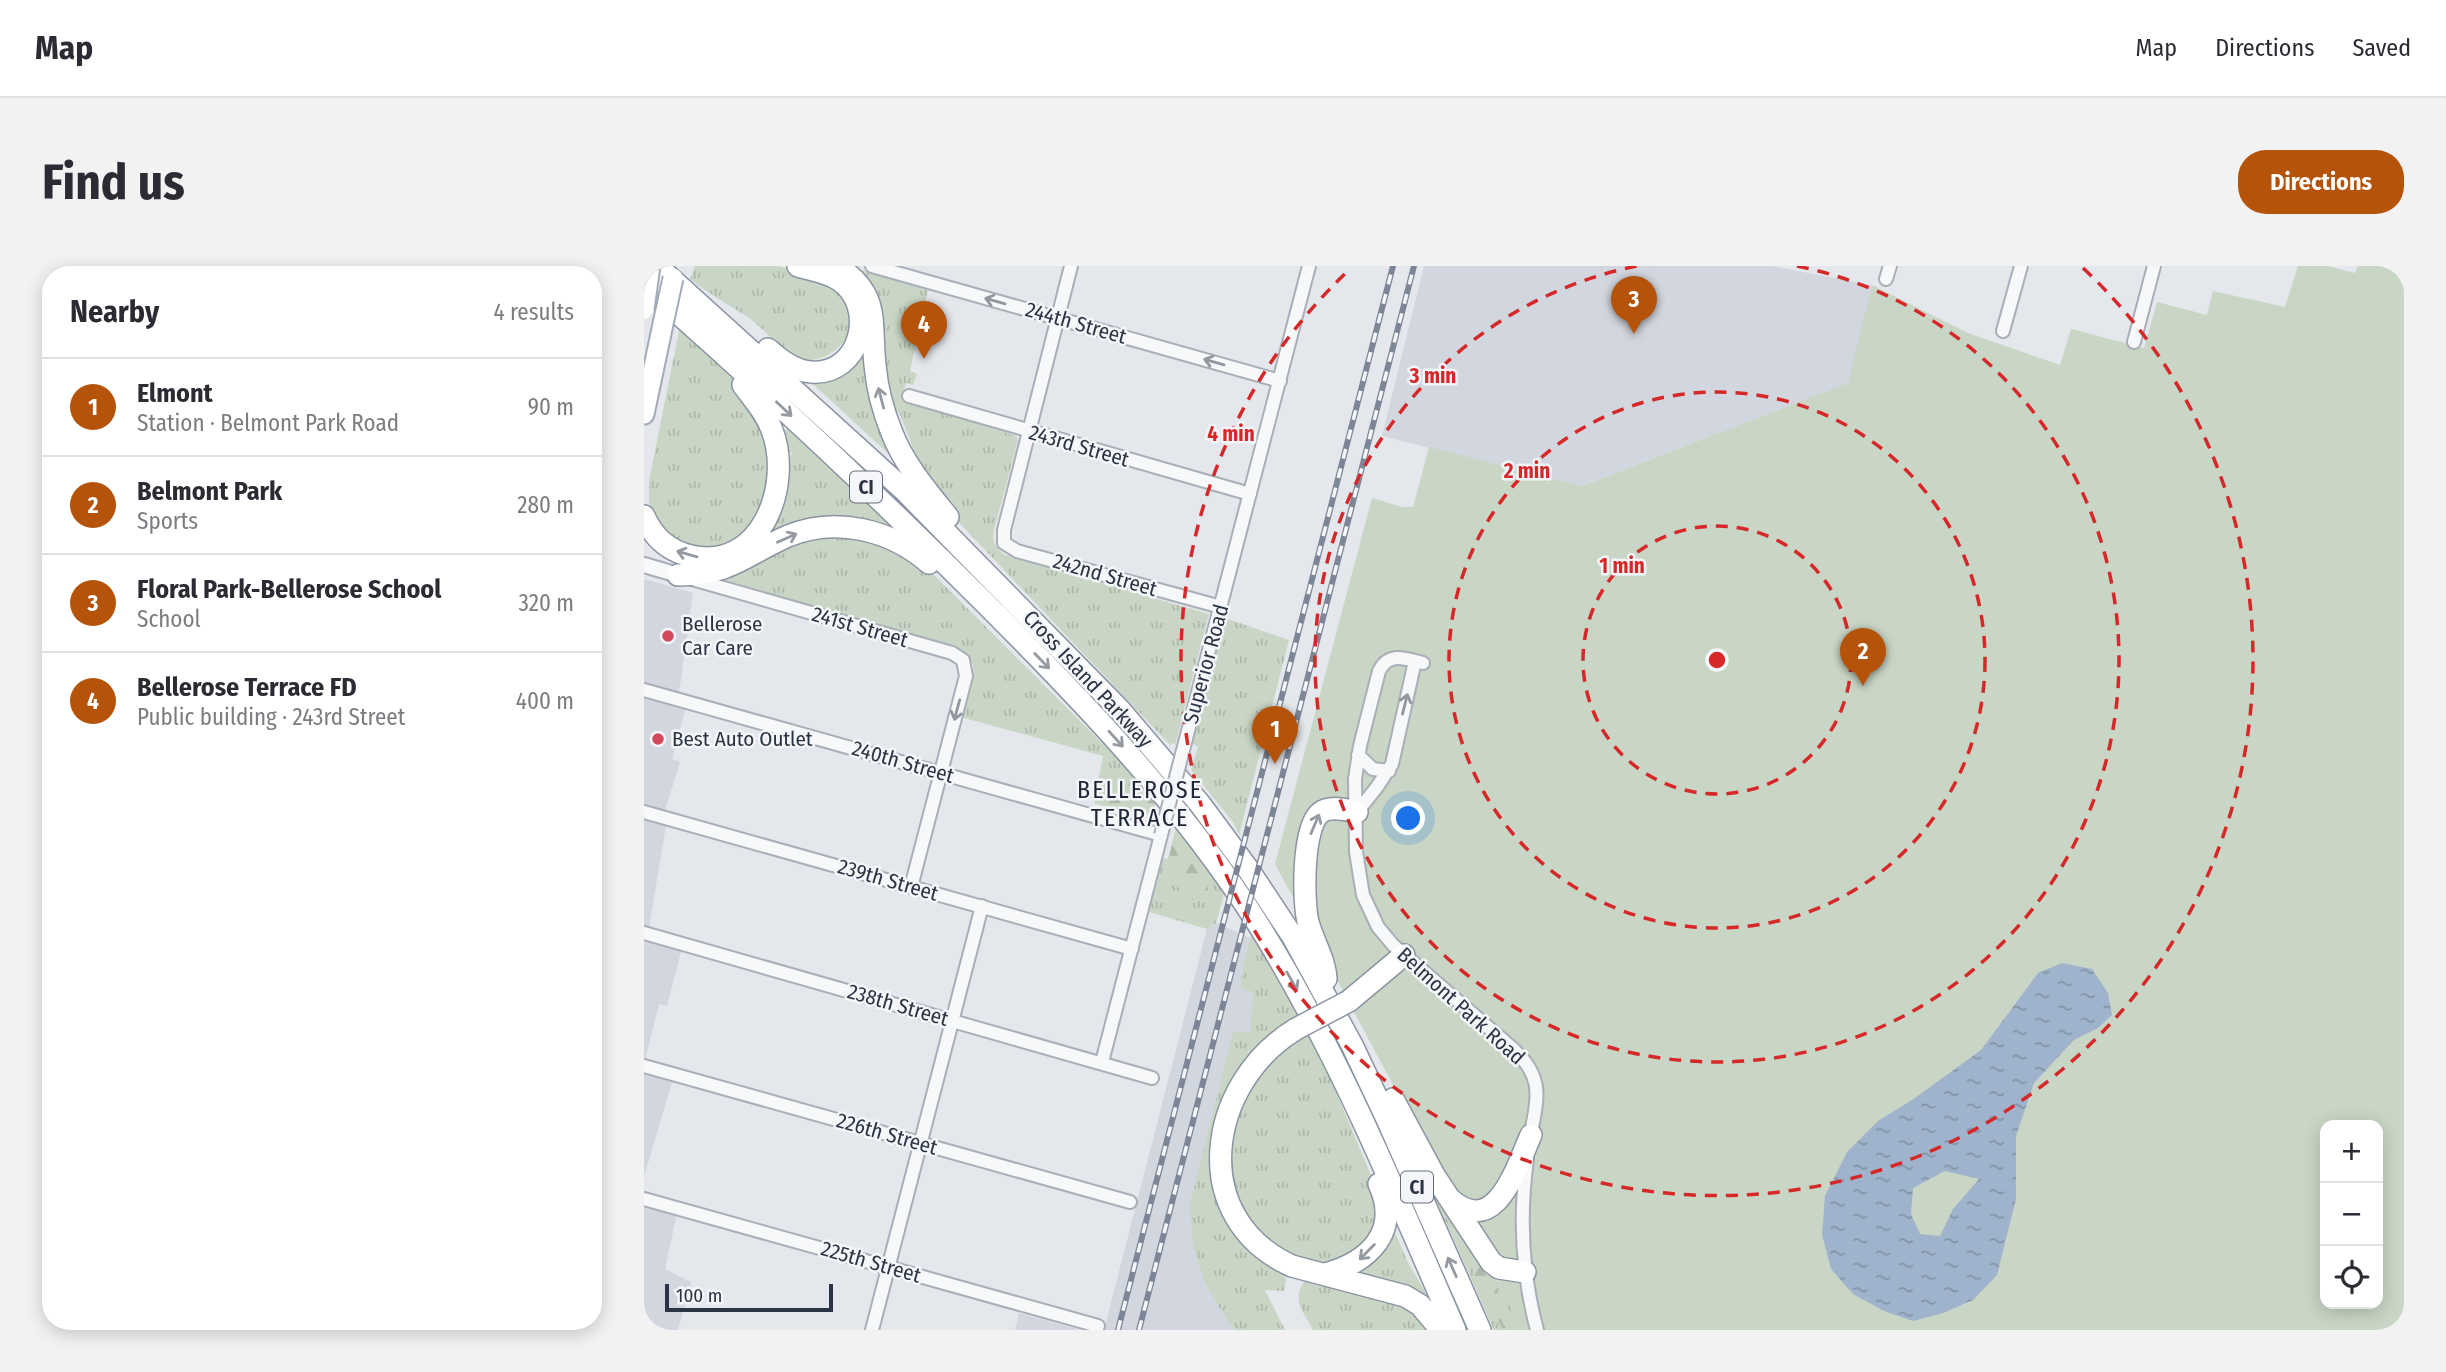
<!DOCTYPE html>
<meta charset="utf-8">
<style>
:root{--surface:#fff;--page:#f2f2f3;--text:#2b2b33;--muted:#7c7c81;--line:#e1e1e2;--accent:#b45309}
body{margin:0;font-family:"Fira Sans Condensed",sans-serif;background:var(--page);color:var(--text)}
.controls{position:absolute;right:21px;bottom:21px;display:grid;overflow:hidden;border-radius:14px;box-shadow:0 4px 18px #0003}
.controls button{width:63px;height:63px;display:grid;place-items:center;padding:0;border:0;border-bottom:2px solid var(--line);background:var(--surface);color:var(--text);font:35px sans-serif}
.scale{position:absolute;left:21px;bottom:18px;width:168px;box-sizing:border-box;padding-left:7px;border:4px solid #2b3445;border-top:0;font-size:19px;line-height:24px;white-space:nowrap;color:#2b3445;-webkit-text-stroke:5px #f4f6f9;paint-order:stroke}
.you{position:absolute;left:765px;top:553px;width:24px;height:24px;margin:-18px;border:5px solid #fff;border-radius:50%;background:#1a73e8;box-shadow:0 0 0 10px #1a73e833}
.badge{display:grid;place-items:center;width:46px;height:46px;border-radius:50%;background:var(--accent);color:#fff;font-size:23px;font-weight:700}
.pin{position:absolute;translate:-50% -58px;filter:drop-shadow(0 2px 4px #0008)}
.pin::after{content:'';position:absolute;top:37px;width:24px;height:21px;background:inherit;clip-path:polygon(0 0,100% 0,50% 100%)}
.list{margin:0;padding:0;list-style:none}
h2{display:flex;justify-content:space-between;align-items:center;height:91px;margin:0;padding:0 28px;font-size:30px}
h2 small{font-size:23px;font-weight:400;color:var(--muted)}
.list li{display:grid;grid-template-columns:46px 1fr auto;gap:21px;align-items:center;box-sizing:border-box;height:98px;padding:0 28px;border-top:2px solid var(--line)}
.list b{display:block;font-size:26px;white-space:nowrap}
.list p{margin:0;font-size:23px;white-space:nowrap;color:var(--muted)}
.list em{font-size:23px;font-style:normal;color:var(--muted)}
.icon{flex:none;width:38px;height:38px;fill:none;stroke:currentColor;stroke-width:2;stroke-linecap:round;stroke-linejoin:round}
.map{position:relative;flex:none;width:1760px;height:1064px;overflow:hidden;border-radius:28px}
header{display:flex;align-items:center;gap:42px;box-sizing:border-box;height:98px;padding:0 35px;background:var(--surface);border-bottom:2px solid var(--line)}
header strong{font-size:33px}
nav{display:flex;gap:38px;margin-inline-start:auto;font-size:24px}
.intro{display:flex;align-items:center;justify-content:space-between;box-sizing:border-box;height:168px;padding:0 42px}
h1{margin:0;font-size:49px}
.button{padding:18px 32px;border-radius:28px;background:var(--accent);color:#fff;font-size:24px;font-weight:700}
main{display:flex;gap:42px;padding:0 42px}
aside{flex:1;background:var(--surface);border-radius:28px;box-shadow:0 4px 18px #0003}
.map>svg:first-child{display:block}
.built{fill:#d2d6de}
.grass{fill:url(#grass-tufts)}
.forest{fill:url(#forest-firs)}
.garden{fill:#c9d6c5;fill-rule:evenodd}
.water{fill:url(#water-ripples);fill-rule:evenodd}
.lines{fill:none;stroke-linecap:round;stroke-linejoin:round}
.minor-casing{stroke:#a9aeb7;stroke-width:16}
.tertiary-casing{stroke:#a9aeb7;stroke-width:18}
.primary-casing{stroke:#a3abb8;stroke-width:23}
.motorway-casing{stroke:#8b94a3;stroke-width:24}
.minor{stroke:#f7f8fa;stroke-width:12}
.tertiary{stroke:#f7f8fa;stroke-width:14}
.primary{stroke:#fff;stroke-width:19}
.motorway{stroke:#fff;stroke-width:21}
.rail-casing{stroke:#7d8696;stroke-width:6}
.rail{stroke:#f4f6f9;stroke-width:3.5;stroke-dasharray:10;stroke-linecap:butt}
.minor-bridge-casing{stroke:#a9aeb7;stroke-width:16;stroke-linecap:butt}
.primary-bridge-casing{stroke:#a3abb8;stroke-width:23;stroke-linecap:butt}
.motorway-bridge-casing{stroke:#8b94a3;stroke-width:24;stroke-linecap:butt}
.minor-bridge{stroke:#f7f8fa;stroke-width:12}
.primary-bridge{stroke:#fff;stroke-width:19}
.motorway-bridge{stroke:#fff;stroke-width:21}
.oneway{stroke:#9196a0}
.oneway2{stroke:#959aa2}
.ring{fill:none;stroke:#d62828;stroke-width:3.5;stroke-dasharray:12 9}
.poi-dot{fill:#d1495b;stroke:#f4f6f9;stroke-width:2.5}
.labels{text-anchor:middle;stroke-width:5;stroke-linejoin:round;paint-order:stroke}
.shield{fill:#f4f6f9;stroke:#676e7b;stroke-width:2}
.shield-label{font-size:19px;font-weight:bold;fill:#2b3445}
.street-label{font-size:21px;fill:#2b3445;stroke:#f4f6f9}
.poi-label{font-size:21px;fill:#2b3445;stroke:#f4f6f9;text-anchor:start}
.quarter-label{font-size:24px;letter-spacing:2px;fill:#1d2536;stroke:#f4f6f9}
.centre{fill:#d62828;stroke:#f4f6f9;stroke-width:3.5}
.ring-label{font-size:21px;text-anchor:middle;font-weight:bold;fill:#d62828;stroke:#f4f6f9;stroke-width:5;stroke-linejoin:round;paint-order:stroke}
</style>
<header>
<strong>Map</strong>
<nav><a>Map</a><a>Directions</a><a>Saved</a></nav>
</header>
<div class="intro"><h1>Find us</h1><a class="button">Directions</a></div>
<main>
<aside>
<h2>Nearby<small>4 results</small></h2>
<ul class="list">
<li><span class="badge">1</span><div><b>Elmont</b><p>Station · Belmont Park Road</p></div><em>90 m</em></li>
<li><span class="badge">2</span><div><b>Belmont Park</b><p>Sports</p></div><em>280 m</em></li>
<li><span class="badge">3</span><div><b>Floral Park-Bellerose School</b><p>School</p></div><em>320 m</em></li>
<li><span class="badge">4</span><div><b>Bellerose Terrace FD</b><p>Public building · 243rd Street</p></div><em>400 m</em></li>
</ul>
</aside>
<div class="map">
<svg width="1760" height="1064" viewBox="0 0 1760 1064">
<defs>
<pattern id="grass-tufts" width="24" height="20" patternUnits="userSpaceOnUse" patternTransform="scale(1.75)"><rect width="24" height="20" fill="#c9d6c5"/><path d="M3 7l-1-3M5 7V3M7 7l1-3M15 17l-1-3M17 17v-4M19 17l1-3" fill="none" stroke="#adb8ab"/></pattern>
<pattern id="forest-firs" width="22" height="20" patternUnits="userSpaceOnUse" patternTransform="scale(1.75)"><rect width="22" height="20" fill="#c9d6c5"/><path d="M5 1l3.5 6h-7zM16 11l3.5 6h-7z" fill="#adb8ab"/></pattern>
<pattern id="water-ripples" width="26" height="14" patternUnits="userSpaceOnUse" patternTransform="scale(1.75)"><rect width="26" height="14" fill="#9fb4cc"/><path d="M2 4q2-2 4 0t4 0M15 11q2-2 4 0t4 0" fill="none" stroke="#8293a7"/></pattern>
</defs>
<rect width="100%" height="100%" fill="#e4e7ec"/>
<path class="built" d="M780 0H1127L1228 19 1205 117 937 220 738 170Z
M0 313 49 327 34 434 43 437 28 493 36 496 19 551 23 553 4 668 39 678 23 740 15 738 0 798Z
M572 657 606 672 599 700 596 722 610 726 606 767 589 766 549 982 561 1017 585 1058 591 1064H460L563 663Z
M0 800 30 809 0 911Z
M0 933 34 942 21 1003 47 1016 34 1064H0Z
M375 1047 436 1064H371Z"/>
<path class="grass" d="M51 0H134L186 15 209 40C207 51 207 63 202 72 190 91 165 101 146 88 131 78 120 63 105 52 85 39 65 28 46 13Z
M208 1 284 24 266 105 273 108 269 119 262 117 257 133 372 170 374 174 350 264C348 276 351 282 361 289L565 348 531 479 528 476 527 480 305 246 275 197 255 146 248 145Z
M36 60 96 121 123 159 131 197 124 239 102 271 66 286 32 278 12 252 5 237V215Z
M219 84 224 85 247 190 158 108Z
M143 163 164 177 273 281 223 258 99 288 141 205 148 186H140L136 173Z
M183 267 232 270 271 290 513 532C510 542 507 549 496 550L450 537 459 490 317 451 330 402 326 391 317 384 74 312 140 280Z
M581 352 645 374 595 569 589 556 547 504 554 481 548 477Z
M533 558 581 625 572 657 563 663 505 646 518 592 524 593Z
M608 665 666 765 733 923 737 943 726 978 683 999 656 995 607 961 585 916V872L596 834 653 752 635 762 636 766 603 795 572 917 640 1005 642 1014 640 1025 621 1024 641 1064H591L585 1058 561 1017 549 982 546 938 589 766H606L609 726 596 722 599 700Z
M792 924 866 1034 882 1064H850L802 956 793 944 785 925Z
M746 964H750L764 997 795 1048 708 1005Z
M663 1011 759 1034 792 1064H669C658 1043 646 1034 663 1011Z"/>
<path class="forest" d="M474 509H485L496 522 513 532 511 540 503 549 463 540Z
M533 558 564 601V626L552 636C516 614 524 593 533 558Z
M823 980 876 1061 877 1064H859L830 1005Z"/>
<path class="garden" d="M1654 0H1684L1711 7 1714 0H1760V1064H880L631 598 728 232 758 241H769L785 181 938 220 1204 117 1228 19 1324 67 1416 99 1427 63 1500 82 1513 36 1563 49 1569 25 1641 41ZM1681 859H1734V1038H1681Z"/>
<path class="water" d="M1418 697 1448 703 1464 727 1468 749 1454 762 1430 774 1390 817 1372 870V933L1353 1009 1329 1034 1299 1047 1269 1055 1240 1045 1209 1028 1187 1003 1178 969 1181 930 1203 886 1234 855 1271 832 1337 784 1394 707ZM1301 905 1335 913 1309 943 1296 970 1276 968 1267 948 1269 922Z"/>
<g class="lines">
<defs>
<path id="minor" d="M228 0 636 115
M427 0 360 264V277L373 285 577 341
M1242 13 1246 0
M1359 65 1377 0
M1490 76 1510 0
M265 130 606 228
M48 313 308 387 319 394 322 410 267 621
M779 397C761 393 745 385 735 405L716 480 711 513 712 586 719 629 734 661 749 679 867 781C902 812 893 832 886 873
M0 424 517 569 458 796
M538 488 665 0
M714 489 729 503 745 505
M0 546 488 683
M713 546 733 521 748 498 771 395
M0 667 508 812
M0 800 486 936
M883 894C875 952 878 1008 893 1064
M0 933 454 1060
M0 1062 6 1064
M228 1064 338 640"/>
<path id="tertiary" d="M0 299 34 309"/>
<path id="primary" d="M0 148 19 58"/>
<path id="motorway" d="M13 0 260 224 476 444 556 538 604 603 649 671 708 779 743 853 836 1064
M193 0C237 29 226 54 231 99 233 122 239 145 248 167 260 198 283 225 304 251
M0 17C117 120 230 226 339 335 439 435 538 538 614 658 694 786 751 926 811 1064
M124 83C136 94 150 105 167 106 217 110 234 40 195 14 183 6 167 4 154 0
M0 250C9 271 24 285 47 290 117 306 149 219 128 164 122 147 110 134 99 119
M34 309C88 308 99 290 144 270 192 250 247 264 285 297
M682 713C681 693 669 675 664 656 659 635 658 562 676 547 686 539 702 544 713 546
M705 735 760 689
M652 763C563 817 542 952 648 1000L761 1030 776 1039 797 1064
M749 833 790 909 847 996 855 1002 881 1006
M806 933C852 973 872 902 887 869
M681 1008C725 996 757 966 735 918"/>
</defs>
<use href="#minor" class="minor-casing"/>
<use href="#tertiary" class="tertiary-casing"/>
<use href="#primary" class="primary-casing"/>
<use href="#motorway" class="motorway-casing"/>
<use href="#minor" class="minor"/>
<use href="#tertiary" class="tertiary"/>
<use href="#primary" class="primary"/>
<use href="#motorway" class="motorway"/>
<defs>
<path id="rail" d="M474 1064 749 0
M495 1064 770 0"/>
</defs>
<use href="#rail" class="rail-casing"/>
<use href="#rail" class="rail"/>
<defs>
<path id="minor-bridge" d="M517 569 538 488"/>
<path id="primary-bridge" d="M0 43 6 0
M19 58 29 12"/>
<path id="motorway-bridge" d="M652 763 705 735"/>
</defs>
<use href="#minor-bridge" class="minor-bridge-casing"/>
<use href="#primary-bridge" class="primary-bridge-casing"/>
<use href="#motorway-bridge" class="motorway-bridge-casing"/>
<use href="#minor-bridge" class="minor-bridge"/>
<use href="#primary-bridge" class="primary-bridge"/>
<use href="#motorway-bridge" class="motorway-bridge"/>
</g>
<defs><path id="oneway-shaft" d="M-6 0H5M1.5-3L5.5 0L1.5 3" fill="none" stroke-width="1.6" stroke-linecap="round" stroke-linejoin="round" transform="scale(1.75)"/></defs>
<g class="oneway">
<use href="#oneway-shaft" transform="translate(351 35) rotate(-164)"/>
<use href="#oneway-shaft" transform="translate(570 96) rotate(-164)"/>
<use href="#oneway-shaft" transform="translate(761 438) rotate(-76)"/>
<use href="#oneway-shaft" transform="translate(313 444) rotate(105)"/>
</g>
<g class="oneway2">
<use href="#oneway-shaft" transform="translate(237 132) rotate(-105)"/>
<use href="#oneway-shaft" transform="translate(140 143) rotate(43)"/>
<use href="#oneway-shaft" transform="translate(143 272) rotate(-24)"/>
<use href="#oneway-shaft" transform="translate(43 288) rotate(-164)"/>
<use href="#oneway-shaft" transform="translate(398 395) rotate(46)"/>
<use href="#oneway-shaft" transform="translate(472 473) rotate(48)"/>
<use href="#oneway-shaft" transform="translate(671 558) rotate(-67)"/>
<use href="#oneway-shaft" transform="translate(648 715) rotate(60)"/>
<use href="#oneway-shaft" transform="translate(723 986) rotate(135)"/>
<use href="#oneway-shaft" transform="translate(808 1001) rotate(-114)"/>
</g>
<g class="ring">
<circle cx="1073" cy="394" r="134"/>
<circle cx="1073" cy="394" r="268"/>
<path d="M1153 0A402 402 0 1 1 993 0"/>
<path d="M1439 2A536 536 0 1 1 707 2"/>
</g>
<g class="poi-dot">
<circle cx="24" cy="370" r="7"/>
<circle cx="14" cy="473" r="7"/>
</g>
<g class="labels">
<g class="shield">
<rect x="206" y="205.5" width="32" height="31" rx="5"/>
<rect x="757" y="905.5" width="32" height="31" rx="5"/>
</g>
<g class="shield-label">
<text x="222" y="228">CI</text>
<text x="773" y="928">CI</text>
</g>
<g class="street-label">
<text transform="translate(432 57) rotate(16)" y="7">244th Street</text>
<text transform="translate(435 180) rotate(16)" y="7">243rd Street</text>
<text transform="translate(461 309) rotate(16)" y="7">242nd Street</text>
<text transform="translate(216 361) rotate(16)" y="7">241st Street</text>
<text transform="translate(562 398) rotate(-75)" y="7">Superior Road</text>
<text transform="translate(444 413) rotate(47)" y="7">Cross Island Parkway</text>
<text transform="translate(259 496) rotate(16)" y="7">240th Street</text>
<text transform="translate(244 614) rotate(16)" y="7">239th Street</text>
<text transform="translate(254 739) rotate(16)" y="7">238th Street</text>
<text transform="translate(817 740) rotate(42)" y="7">Belmont Park Road</text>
<text transform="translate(243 868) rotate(16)" y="7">226th Street</text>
<text transform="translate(227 996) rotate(16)" y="7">225th Street</text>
</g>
<g class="poi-label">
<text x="38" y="365">Bellerose<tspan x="38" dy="24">Car Care</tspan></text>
<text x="28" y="480">Best Auto Outlet</text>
</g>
<g class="quarter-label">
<text x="496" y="532">BELLEROSE<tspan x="496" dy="28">TERRACE</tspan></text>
</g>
</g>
<circle cx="1073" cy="394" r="10" class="centre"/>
<g class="ring-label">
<text x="789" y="117">3 min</text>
<text x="587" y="175">4 min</text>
<text x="883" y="212">2 min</text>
<text x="978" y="307">1 min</text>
</g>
</svg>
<div class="controls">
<button>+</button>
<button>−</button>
<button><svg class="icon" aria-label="locate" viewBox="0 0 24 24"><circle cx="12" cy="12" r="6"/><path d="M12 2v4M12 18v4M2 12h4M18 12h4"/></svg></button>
</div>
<div class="scale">100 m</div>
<div class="you"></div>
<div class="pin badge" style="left:631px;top:498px">1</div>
<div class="pin badge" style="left:1219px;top:420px">2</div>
<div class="pin badge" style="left:990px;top:68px">3</div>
<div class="pin badge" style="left:280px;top:93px">4</div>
</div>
</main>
